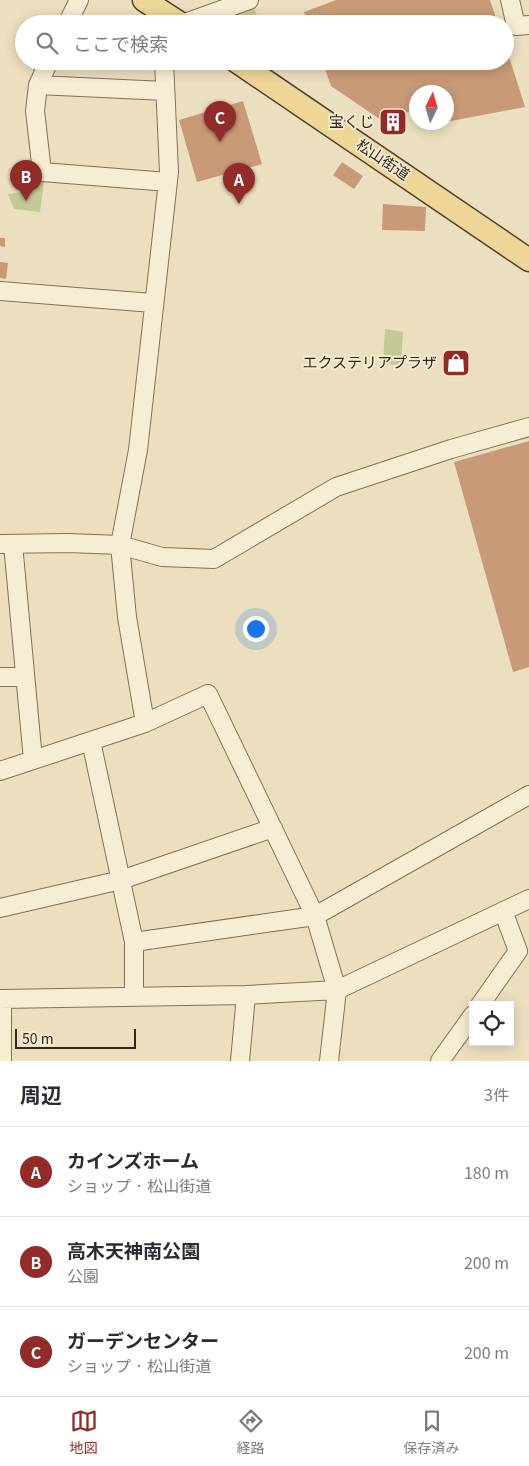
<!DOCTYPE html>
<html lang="ja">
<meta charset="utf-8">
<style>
:root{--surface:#fff;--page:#f2f2f3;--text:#2b2b33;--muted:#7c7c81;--line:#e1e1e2;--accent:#912c2b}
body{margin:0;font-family:Georgia,"Noto Sans JP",serif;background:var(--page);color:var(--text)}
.controls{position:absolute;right:15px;bottom:15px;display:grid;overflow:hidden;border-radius:0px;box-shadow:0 2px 12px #0003}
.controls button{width:45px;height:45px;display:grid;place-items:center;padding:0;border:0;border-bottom:1px solid var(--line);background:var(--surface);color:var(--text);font:25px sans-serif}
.compass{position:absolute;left:409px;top:85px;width:45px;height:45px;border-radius:50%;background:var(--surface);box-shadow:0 2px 12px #0003;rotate:5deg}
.scale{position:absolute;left:15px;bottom:12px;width:121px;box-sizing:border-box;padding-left:5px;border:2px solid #34281d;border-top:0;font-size:14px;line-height:18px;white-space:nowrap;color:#34281d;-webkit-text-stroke:4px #f4eacf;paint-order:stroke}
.you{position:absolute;left:255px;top:628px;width:18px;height:18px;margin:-12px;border:4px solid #fff;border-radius:50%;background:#1a73e8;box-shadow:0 0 0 8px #1a73e833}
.badge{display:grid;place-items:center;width:32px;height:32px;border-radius:50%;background:var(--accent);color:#fff;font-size:16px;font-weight:700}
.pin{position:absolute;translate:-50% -41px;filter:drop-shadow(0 1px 2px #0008)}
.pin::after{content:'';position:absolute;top:26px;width:18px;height:15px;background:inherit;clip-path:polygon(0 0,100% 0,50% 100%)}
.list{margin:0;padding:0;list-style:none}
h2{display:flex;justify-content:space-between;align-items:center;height:65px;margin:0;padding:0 20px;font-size:21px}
h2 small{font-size:16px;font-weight:400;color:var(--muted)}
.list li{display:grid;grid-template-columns:32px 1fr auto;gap:15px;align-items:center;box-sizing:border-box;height:90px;padding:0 20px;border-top:1px solid var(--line)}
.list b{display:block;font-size:19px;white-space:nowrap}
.list p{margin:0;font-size:16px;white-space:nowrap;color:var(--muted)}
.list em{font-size:16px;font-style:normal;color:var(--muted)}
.icon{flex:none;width:28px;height:28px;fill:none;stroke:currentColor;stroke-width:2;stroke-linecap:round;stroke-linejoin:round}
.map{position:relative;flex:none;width:529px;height:1061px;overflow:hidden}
.search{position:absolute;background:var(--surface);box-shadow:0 2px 12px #0003;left:15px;right:15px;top:15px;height:55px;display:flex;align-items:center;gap:12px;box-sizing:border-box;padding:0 18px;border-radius:28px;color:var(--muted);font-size:19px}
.sheet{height:335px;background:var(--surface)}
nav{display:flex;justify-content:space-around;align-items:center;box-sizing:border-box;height:70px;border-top:1px solid var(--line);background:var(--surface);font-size:14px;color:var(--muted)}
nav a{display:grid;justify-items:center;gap:2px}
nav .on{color:var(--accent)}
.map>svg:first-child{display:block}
.green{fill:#c2c995}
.building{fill:#c99a77}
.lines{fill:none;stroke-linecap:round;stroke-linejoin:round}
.minor-casing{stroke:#847059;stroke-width:20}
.major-casing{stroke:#523f2d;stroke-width:25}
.minor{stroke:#f7edd3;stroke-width:18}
.major{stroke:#eed598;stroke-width:22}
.labels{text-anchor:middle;stroke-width:4;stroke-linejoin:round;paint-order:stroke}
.poi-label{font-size:15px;fill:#34281d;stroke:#f4eacf;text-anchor:end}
.street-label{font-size:15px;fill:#34281d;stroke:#f4eacf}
</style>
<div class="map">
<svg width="529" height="1061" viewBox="0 0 529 1061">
<rect width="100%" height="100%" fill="#ecdfc0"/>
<path class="green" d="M253 4 260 24H207Z
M44 181 40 212 14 209 8 194 32 191 34 182Z
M385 329 403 332 401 365 383 364Z"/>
<path class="building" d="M336 0H490L498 24H308L304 12Z
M506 47 525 107 446 122V92H416V110L381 120 331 86 322 61H505Z
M243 101 262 164 197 182 179 120Z
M395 118 397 124 391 126 389 120Z
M342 162 363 176 354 189 333 175Z
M383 204 426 207 425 231 382 230Z
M0 238H5V247L0 246Z
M0 262 8 263 6 279 0 278Z
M529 441V667L513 672 454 462Z"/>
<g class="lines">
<defs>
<path id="minor" d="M510 0 516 26 529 25
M67 24 79 0
M182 24 249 0
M49 61 38 85 35 111 42 172 168 182
M38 85 165 91
M0 291 153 303
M0 544 68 543 120 545 162 557 214 559 336 487 451 449 529 427
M13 544 33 760
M0 677H25
M145 723 127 617 120 545 138 450 169 172 164 61
M91 741 134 942V997
M0 771 145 723 208 694 315 916 337 990 329 1061
M0 908 121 880 273 828
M134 942 315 916 529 795
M0 999 246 995 337 990 529 899
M480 1005 518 951 503 911
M2 1061V999
M240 1061 246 995
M440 1061 473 1015"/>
<path id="major" d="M144 0 181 24
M236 61 529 260"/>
</defs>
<use href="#minor" class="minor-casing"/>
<use href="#major" class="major-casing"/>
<use href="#minor" class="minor"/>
<use href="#major" class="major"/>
</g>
<defs>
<symbol id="building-square" viewBox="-11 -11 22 22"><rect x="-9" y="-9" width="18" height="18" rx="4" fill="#912c2b" stroke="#f4eacf"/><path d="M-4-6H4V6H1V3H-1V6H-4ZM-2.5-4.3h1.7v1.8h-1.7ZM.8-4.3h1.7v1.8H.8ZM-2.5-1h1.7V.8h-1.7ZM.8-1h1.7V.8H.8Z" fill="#fff"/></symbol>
<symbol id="shop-square" viewBox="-11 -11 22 22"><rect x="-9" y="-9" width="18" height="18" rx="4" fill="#912c2b" stroke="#f4eacf"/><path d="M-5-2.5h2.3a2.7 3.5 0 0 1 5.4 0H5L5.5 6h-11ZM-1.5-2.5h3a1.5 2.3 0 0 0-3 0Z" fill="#fff"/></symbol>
</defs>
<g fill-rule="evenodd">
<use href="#building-square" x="377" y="106" width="32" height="32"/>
<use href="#shop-square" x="440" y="347" width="32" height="32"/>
</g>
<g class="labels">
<g class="poi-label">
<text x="374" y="127">宝くじ</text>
<text x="437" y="368">エクステリアプラザ</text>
</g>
<g class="street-label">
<text transform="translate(383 160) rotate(34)" y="5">松山街道</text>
</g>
</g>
</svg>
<div class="controls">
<button><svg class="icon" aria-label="locate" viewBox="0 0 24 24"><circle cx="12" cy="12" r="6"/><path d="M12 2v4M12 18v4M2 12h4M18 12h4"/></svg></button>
</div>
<svg class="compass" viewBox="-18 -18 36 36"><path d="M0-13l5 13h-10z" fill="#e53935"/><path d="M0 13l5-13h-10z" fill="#7c7c81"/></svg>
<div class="scale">50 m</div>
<div class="you"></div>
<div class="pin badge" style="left:239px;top:204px">A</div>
<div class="pin badge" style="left:26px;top:201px">B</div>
<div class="pin badge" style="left:220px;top:142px">C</div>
<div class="search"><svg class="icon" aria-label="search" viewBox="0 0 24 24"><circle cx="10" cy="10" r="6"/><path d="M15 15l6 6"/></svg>ここで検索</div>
</div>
<section class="sheet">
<h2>周辺<small>3件</small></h2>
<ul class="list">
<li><span class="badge">A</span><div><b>カインズホーム</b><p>ショップ · 松山街道</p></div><em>180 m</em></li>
<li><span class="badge">B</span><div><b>高木天神南公園</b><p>公園</p></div><em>200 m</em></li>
<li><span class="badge">C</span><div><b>ガーデンセンター</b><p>ショップ · 松山街道</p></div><em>200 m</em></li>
</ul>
</section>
<nav>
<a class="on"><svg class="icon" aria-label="map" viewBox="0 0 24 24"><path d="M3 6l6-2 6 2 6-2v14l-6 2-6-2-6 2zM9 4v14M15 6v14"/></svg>地図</a>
<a><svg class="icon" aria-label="directions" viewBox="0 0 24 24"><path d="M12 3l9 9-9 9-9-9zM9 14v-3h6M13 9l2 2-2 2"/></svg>経路</a>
<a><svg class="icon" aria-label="saved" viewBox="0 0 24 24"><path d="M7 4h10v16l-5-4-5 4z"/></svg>保存済み</a>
</nav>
